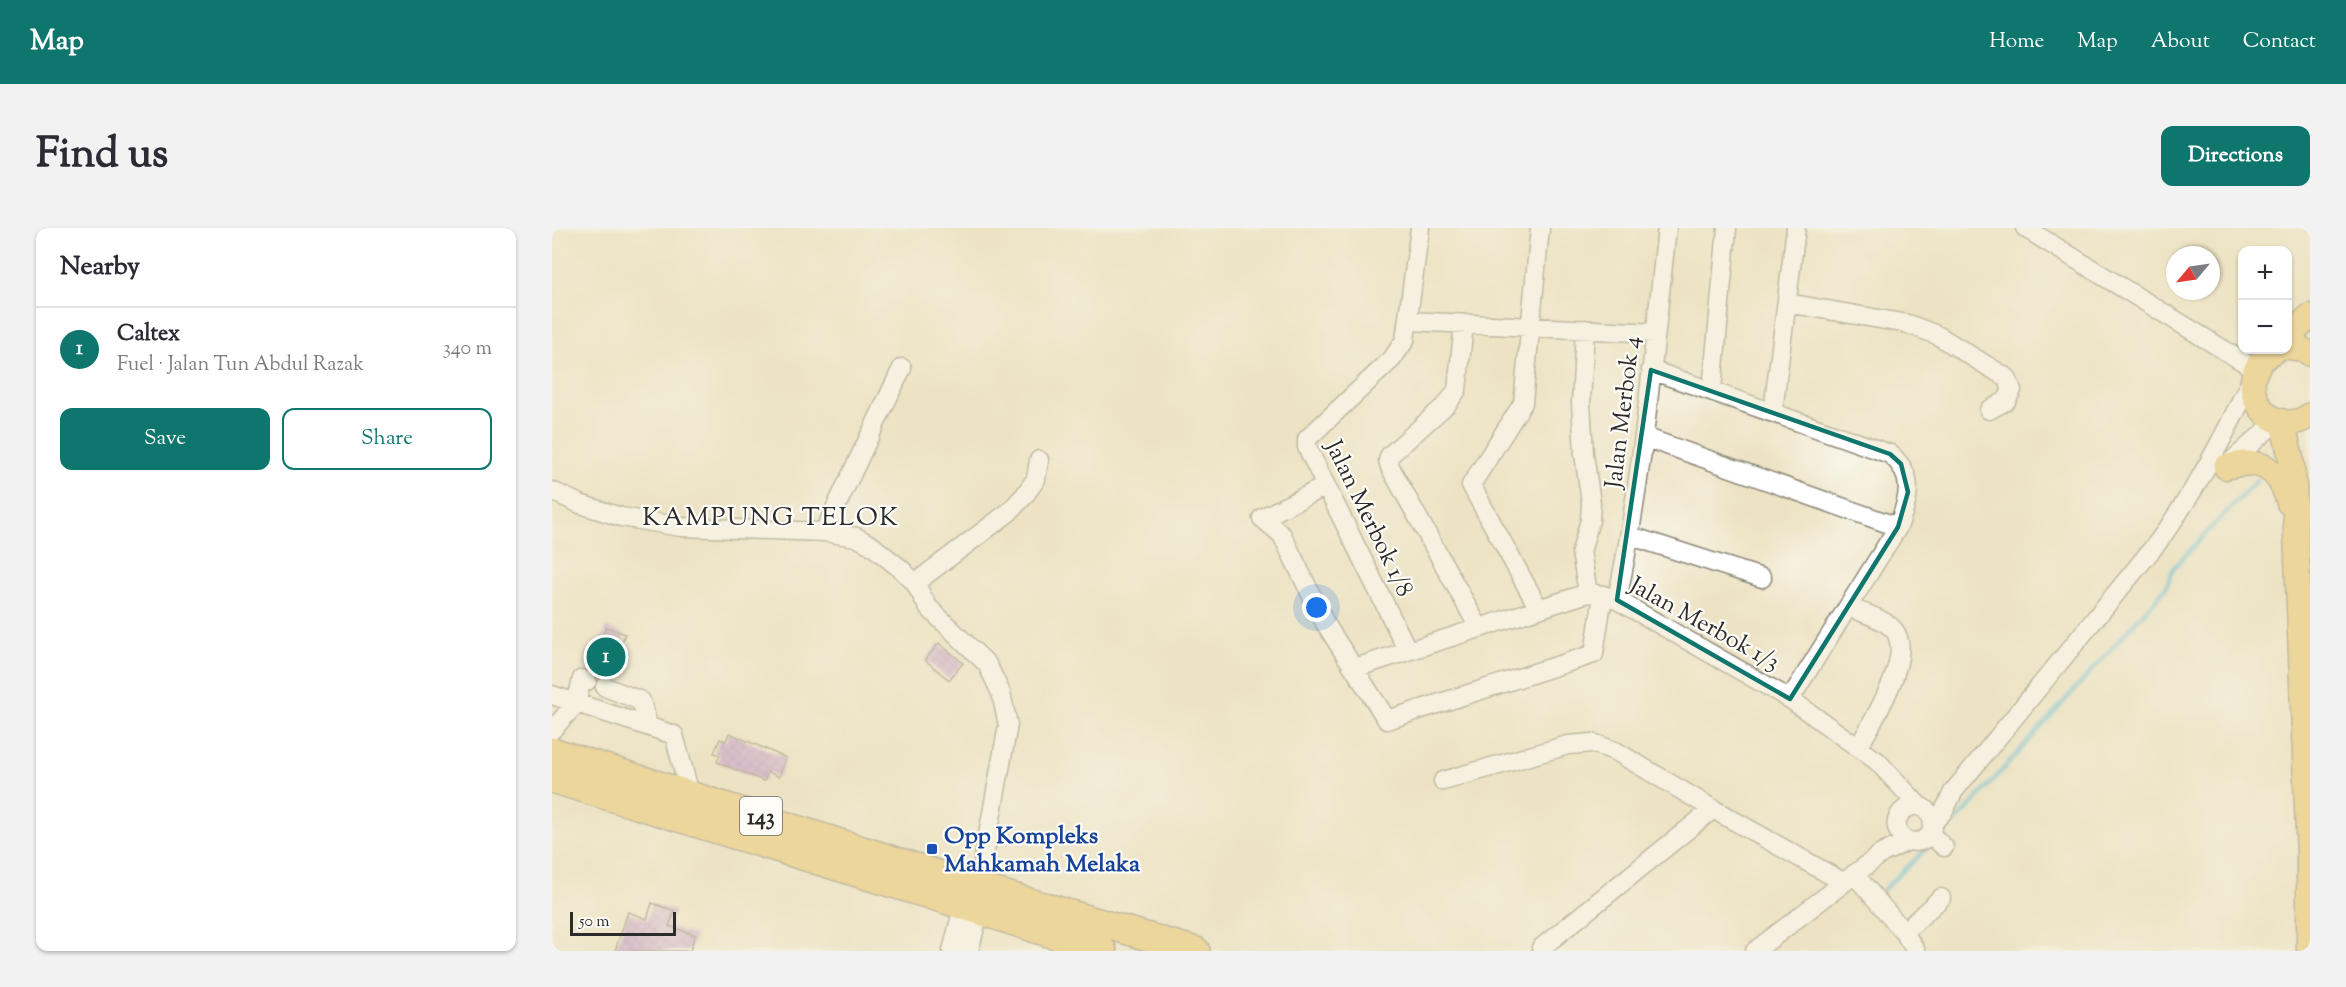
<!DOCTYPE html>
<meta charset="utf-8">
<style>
:root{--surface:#fff;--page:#f2f2f3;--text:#2b2b33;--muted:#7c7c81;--line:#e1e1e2;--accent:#0f766e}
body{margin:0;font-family:"Sorts Mill Goudy",serif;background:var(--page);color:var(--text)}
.controls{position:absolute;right:18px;top:18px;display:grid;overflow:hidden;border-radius:12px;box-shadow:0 2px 4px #0004}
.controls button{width:54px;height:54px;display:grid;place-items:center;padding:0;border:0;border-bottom:2px solid var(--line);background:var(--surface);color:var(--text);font:30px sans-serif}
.compass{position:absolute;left:1614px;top:18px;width:54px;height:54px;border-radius:50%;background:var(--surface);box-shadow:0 2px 4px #0004;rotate:241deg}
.scale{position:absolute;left:18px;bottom:15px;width:106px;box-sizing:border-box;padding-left:6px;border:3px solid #2b2b2b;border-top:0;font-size:16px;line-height:21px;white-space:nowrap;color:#2b2b2b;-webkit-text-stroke:4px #fdfcf7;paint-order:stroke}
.you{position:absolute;left:765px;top:380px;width:21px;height:21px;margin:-15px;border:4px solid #fff;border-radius:50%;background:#1a73e8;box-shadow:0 0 0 9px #1a73e833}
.badge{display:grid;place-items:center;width:39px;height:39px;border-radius:50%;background:var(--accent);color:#fff;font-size:20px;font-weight:700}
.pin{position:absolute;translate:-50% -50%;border:3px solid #fff;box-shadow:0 2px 6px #0006}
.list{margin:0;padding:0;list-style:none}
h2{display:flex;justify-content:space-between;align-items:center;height:78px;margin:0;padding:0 24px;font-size:26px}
h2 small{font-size:20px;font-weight:400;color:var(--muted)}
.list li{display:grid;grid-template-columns:39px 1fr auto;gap:18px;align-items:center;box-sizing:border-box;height:84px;padding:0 24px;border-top:2px solid var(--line)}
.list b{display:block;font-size:22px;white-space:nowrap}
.list p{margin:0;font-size:20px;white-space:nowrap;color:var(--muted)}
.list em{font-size:20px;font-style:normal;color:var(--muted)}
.actions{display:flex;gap:12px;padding:18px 24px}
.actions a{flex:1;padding:14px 0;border:2px solid var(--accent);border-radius:12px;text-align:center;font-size:21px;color:var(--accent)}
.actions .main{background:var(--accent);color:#fff}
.map{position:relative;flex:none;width:1758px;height:723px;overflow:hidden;border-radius:12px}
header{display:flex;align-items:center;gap:36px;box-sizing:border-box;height:84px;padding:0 30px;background:var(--accent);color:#fff}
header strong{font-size:28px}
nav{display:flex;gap:33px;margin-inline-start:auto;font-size:21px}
.intro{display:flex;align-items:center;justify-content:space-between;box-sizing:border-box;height:144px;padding:0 36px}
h1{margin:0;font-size:42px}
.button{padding:15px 27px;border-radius:12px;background:var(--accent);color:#fff;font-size:21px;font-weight:700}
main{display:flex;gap:36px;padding:0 36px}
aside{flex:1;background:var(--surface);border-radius:12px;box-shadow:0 2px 4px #0004}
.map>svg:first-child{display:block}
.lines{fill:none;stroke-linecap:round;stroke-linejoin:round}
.stream{stroke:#58b9d7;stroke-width:4.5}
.building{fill:url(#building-cross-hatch)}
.minor-casing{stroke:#8c8778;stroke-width:21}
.major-casing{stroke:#8c8778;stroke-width:27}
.highway-casing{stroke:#8c8778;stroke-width:30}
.minor{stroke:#fff;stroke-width:18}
.major{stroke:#edc569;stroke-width:24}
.highway{stroke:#edc569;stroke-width:27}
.marked{fill:none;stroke:#0f766e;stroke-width:4.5;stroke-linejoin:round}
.transit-dot{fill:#1a4fb4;stroke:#fdfcf7;stroke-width:2}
.labels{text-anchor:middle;stroke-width:4.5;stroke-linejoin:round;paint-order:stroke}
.shield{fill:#fdfcf7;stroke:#6a6a68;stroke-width:1.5}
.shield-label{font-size:22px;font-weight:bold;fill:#2b2b2b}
.street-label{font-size:24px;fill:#2b2b2b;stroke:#fdfcf7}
.transit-label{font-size:24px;font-weight:bold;fill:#164399;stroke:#fdfcf7;text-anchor:start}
.neighbourhood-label{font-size:26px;letter-spacing:1.5px;fill:#2b2b2b;stroke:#fdfcf7}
</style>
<header>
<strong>Map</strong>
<nav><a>Home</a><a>Map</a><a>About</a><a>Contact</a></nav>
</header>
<div class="intro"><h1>Find us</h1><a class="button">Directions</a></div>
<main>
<aside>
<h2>Nearby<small></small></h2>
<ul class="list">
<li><span class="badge">1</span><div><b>Caltex</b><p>Fuel · Jalan Tun Abdul Razak</p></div><em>340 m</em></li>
</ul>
<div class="actions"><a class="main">Save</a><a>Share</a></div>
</aside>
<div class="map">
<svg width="1758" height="723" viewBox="0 0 1758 723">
<defs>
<pattern id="building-cross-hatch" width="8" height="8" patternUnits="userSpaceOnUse" patternTransform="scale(1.5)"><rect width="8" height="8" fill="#c393d3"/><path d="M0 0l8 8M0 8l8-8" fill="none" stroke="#9f78ab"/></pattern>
</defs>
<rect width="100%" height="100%" fill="#fdfcf7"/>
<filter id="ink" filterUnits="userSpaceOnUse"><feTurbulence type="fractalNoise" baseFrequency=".0167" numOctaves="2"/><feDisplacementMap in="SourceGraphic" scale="12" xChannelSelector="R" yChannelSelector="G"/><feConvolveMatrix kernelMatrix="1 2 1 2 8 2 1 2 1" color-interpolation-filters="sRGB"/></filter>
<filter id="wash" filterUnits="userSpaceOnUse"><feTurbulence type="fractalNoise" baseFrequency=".008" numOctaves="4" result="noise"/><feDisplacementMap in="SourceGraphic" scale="24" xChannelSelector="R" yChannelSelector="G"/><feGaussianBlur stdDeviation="1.35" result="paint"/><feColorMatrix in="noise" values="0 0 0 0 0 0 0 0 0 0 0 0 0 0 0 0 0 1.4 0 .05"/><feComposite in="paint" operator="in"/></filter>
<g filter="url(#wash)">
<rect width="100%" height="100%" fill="#ede3c4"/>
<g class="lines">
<path class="stream" d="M1402 596 1613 361 1622 339 1705 252
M1331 662 1374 621"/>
</g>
<g id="blocks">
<path class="building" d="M54 399 73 406 57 448 46 450 39 442Z
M387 415 411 435 397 452 373 432Z
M177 505 234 530 227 549 216 544 212 553 165 534 168 527 162 525 168 511 174 513Z
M100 675 123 683 117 698 143 707 138 723H63L76 684 95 691Z"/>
</g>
</g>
<g filter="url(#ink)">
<use href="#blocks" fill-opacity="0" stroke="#8c8778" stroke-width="1.5"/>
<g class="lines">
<defs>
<path id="minor" d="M1473 0 1703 141
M1235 75 1356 96 1385 107 1455 150 1460 162 1454 173 1437 182
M856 93 1103 105
M912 96 905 162 895 176 838 227 836 232 838 239 927 400
M1033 101 1029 175 1032 226 1039 275 1038 292 1029 324 1036 365
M1099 142 1338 226C1364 248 1357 270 1346 299L1238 471
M1160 162 1175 0
M1221 183 1244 0
M1092 209 1346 299
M1673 239 1726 192
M774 258 710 290 730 307 773 395 835 492 1042 426 1051 367
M0 263 28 276 69 289 129 299 272 304 304 309 319 317 349 341 363 355 376 379 435 436 449 465 456 497 429 645 433 661 417 723
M272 304 350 140
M1079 308 1210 350
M363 355 457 284 472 268 484 251 487 232
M1065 372C1091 250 1101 125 1115 0
M1296 379C1310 385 1332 390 1342 402 1363 428 1320 493 1307 519
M987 381 919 257 971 175 988 0
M856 423 774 258 755 219V211L840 131 853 112 868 0
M803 440 1036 365 1051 367 1065 372 1238 471 1325 533 1367 578
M53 459 89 473 96 498
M0 467 122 507 138 566
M0 502 24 476 30 451 35 453
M891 553 1016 517 1041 515 1065 524 1161 581 1291 654
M1381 595C1374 562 1333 583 1348 606 1355 617 1372 616 1379 605 1380 602 1380 599 1381 596 1383 592 1387 588 1390 585 1395 578 1398 571 1401 564L1606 314C1645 261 1672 209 1700 150
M1378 606 1392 619
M1302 646 1352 704 1364 723
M1352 704 1389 670
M989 720 1161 581
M400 723 414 668
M1203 723 1329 626 1356 613"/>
<path id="major" d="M1736 109 1758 88
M1736 119 1749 121 1758 126
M1724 122C1672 150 1718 217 1758 187
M1730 193 1739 230 1742 255 1757 630V723
M1674 239C1709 229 1727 240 1737 275"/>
<path id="highway" d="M0 523 417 656 644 723
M0 551 429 683 551 723"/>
</defs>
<use href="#minor" class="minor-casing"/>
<use href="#major" class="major-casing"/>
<use href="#highway" class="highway-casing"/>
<use href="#minor" class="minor"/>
<use href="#major" class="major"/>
<use href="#highway" class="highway"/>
</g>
</g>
<path d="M0 0H1758V723H0ZM1099 142 1338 226 1349 236 1356 264 1346 299 1238 471 1065 372Z" fill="#ede3c4" fill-opacity=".55" fill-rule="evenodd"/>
<path class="marked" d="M1099 142 1338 226 1349 236 1356 264 1346 299 1238 471 1065 372Z"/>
<rect class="transit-dot" x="374" y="615" width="12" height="12" rx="3"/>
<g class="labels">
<rect class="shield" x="188" y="569" width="42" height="38" rx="4.5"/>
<g class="shield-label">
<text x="209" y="596">143</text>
</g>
<g class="street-label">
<text transform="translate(1070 184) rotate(-83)" y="8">Jalan Merbok 4</text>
<text transform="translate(818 290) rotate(64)" y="8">Jalan Merbok 1/8</text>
<text transform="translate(1153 395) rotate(29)" y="8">Jalan Merbok 1/3</text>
</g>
<g class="transit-label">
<text x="392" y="615">Opp Kompleks<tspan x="392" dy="28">Mahkamah Melaka</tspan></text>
</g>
<g class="neighbourhood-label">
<text x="219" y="297">KAMPUNG TELOK</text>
</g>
</g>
</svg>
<div class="controls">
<button>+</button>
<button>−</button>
</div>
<svg class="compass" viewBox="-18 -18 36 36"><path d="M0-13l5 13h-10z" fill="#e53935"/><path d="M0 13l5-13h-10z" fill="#7c7c81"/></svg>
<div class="scale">50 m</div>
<div class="you"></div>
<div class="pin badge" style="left:54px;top:429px">1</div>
</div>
</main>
